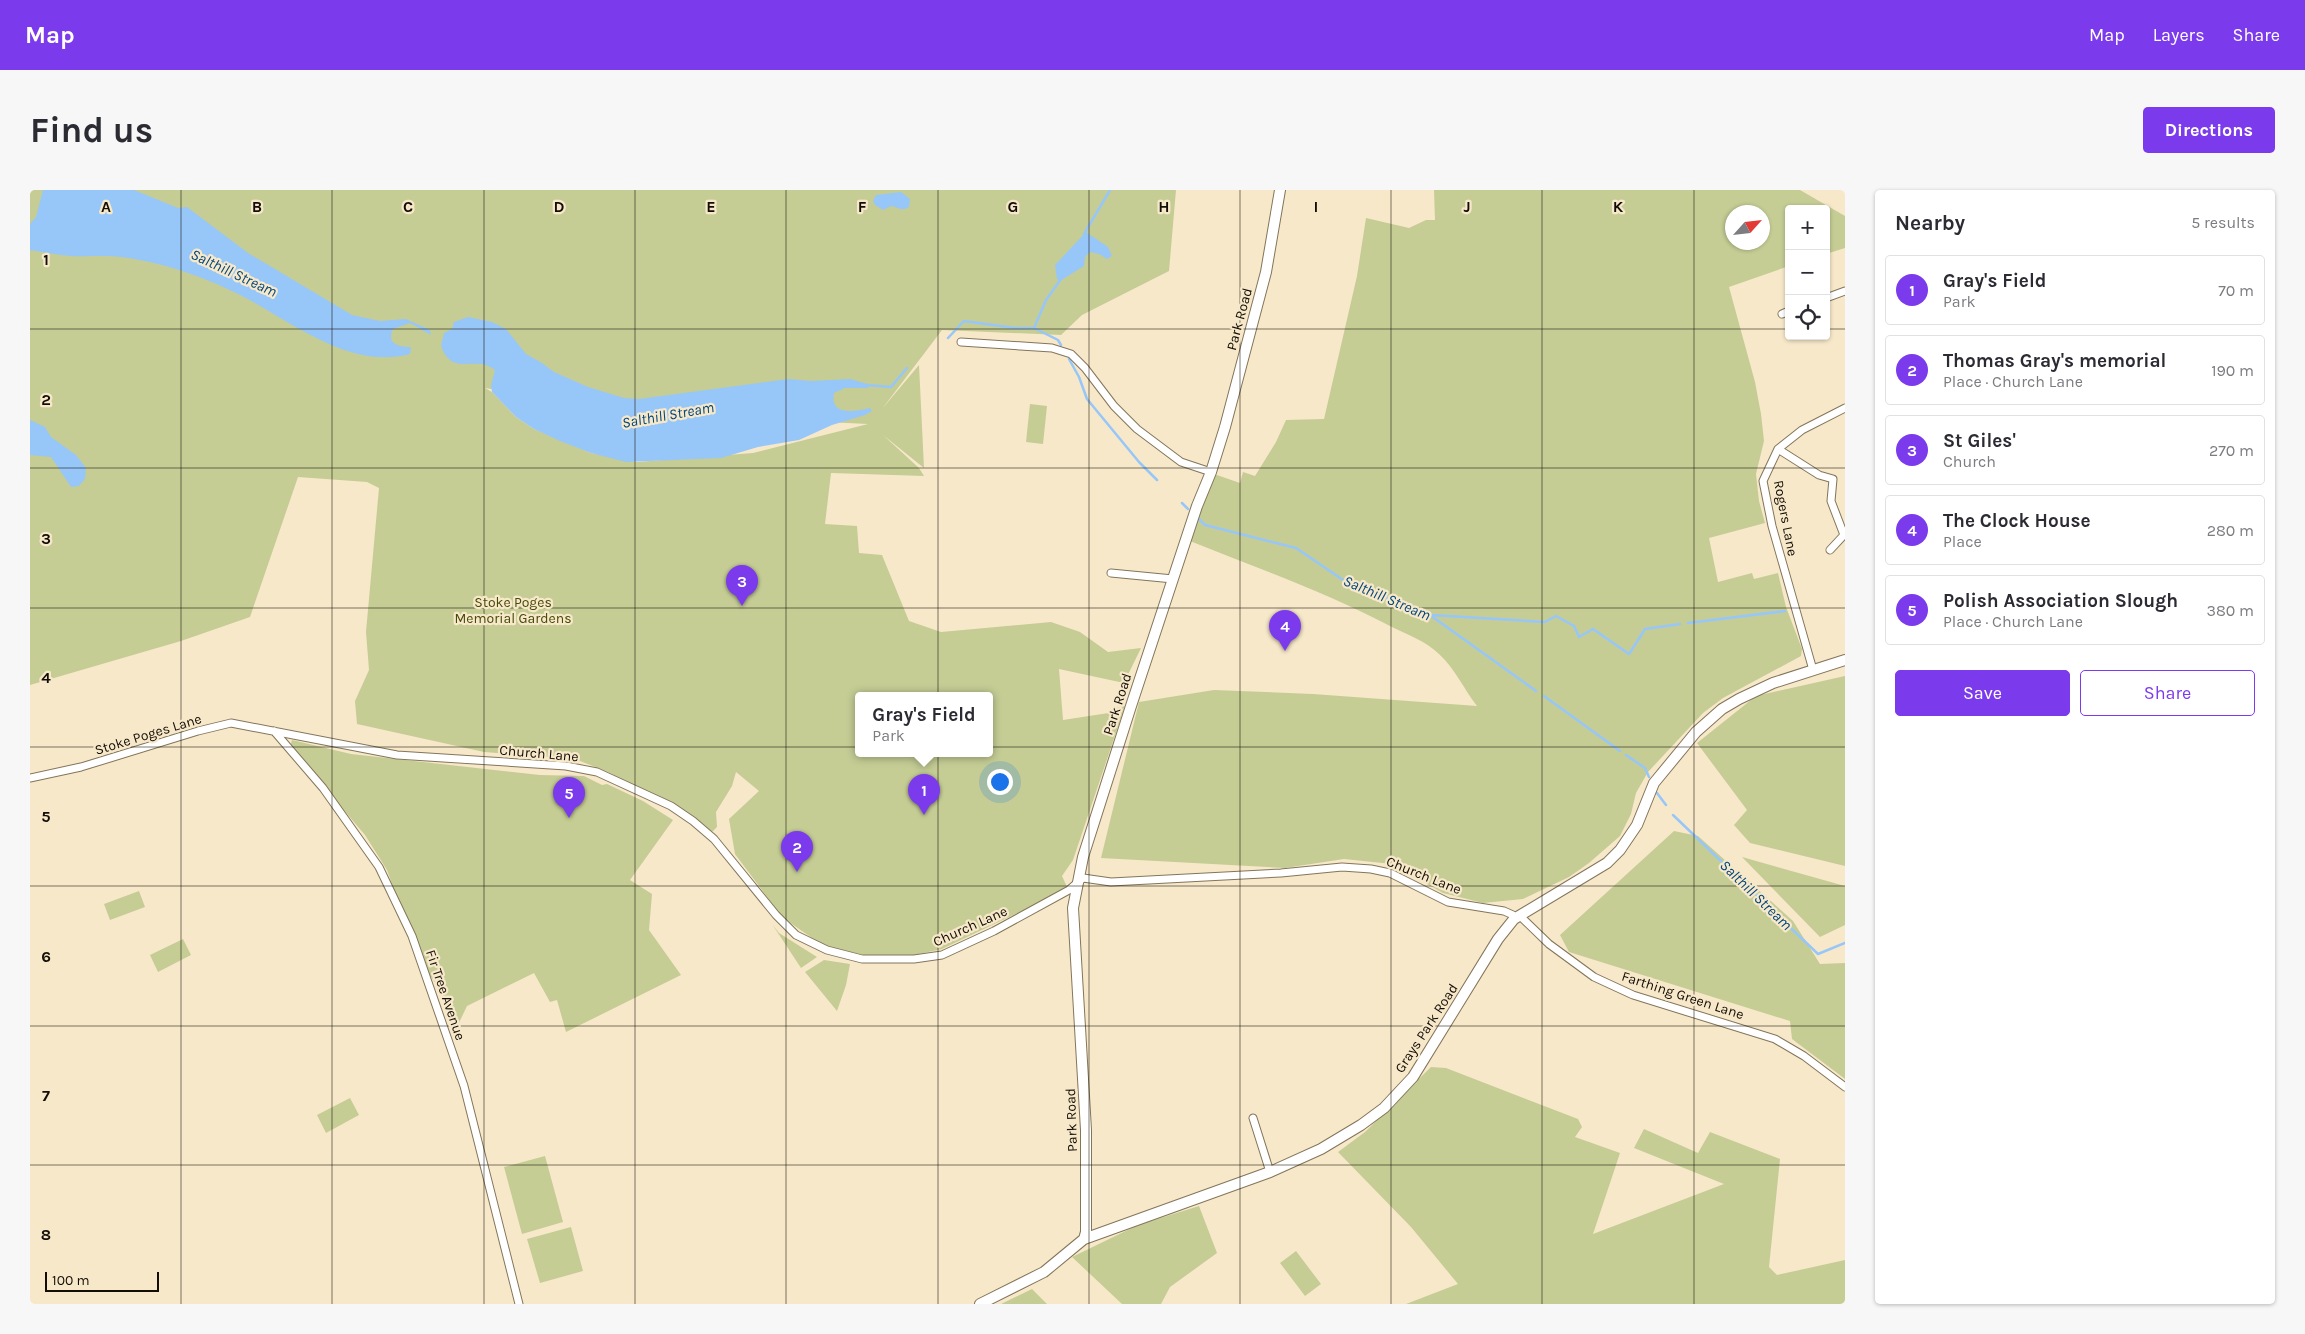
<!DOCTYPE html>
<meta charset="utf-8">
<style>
:root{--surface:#fff;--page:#f7f7f7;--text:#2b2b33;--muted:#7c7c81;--line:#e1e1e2;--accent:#7c3aed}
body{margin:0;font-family:Karla,sans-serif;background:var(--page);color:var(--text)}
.controls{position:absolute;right:15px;top:15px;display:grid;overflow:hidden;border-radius:5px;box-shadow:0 1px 4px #0004}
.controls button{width:45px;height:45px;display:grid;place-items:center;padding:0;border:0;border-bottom:1px solid var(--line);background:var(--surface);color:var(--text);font:25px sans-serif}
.compass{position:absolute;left:1695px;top:15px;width:45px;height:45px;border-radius:50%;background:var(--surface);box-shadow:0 1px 4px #0004;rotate:63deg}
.scale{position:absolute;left:15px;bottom:12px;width:114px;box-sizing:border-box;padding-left:5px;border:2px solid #130e05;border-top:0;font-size:14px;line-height:18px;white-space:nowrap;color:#130e05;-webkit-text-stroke:4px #f7e8ca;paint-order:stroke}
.you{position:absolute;left:969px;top:591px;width:18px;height:18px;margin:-12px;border:4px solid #fff;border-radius:50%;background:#1a73e8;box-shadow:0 0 0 8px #1a73e833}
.badge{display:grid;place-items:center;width:32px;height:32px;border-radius:50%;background:var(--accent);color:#fff;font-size:16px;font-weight:700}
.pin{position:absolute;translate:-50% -41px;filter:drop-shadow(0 1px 2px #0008)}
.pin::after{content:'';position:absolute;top:26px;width:18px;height:15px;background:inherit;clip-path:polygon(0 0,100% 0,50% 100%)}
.popup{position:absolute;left:825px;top:502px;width:138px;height:65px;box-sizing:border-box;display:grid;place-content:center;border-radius:5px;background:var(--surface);filter:drop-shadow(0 1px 4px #0005);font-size:16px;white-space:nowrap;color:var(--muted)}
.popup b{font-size:19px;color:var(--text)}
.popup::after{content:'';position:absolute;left:50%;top:100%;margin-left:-10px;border:10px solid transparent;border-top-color:var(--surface)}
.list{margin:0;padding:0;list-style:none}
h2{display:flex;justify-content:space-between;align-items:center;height:65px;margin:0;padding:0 20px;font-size:21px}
h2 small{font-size:16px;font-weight:400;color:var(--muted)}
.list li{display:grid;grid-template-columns:32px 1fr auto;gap:15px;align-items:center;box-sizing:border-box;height:70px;margin:0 10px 10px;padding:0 10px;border:1px solid var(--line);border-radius:5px}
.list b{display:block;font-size:19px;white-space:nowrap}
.list p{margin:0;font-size:16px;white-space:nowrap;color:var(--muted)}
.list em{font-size:16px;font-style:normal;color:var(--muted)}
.actions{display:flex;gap:10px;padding:15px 20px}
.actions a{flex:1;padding:11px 0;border:1px solid var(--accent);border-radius:5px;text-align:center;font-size:18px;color:var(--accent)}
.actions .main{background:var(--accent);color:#fff}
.icon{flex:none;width:28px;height:28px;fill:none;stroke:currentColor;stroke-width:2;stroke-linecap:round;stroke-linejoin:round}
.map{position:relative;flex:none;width:1815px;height:1114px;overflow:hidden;border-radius:5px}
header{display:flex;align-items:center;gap:30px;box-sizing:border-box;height:70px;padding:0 25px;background:var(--accent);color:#fff}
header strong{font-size:24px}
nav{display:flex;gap:28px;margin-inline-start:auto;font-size:18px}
.intro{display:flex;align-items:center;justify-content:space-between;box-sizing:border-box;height:120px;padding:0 30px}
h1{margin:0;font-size:35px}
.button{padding:12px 22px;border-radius:5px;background:var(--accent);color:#fff;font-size:18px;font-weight:700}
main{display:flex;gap:30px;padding:0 30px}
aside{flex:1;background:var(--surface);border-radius:5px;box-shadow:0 1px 4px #0004}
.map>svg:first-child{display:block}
.green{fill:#c5cd95;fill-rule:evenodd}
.water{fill:#97c6f9}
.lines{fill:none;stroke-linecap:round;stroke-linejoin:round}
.stream{stroke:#97c6f9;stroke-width:2.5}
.street-casing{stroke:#83755a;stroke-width:9}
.secondary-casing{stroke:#83755a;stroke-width:12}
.street{stroke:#fff;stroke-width:7}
.secondary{stroke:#fff;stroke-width:10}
.grid{fill:none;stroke:#130e05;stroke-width:1;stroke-opacity:0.55}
.labels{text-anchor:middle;stroke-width:4.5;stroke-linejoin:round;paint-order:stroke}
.street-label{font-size:14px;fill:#130e05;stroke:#f7e8ca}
.park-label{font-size:14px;fill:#454a08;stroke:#f7e8ca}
.water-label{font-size:15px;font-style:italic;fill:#01457d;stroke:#f7e8ca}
.grid-label{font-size:16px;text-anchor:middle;font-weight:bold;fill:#130e05;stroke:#f7e8ca;stroke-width:4.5;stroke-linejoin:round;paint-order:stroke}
</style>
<header>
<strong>Map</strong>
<nav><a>Map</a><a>Layers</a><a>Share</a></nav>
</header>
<div class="intro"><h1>Find us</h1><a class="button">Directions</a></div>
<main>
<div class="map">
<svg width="1815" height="1114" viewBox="0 0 1815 1114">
<rect width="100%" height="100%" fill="#f7e8ca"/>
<path class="green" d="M0 0H1146L1139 81 1052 125 1031 145 912 140 852 219 889 175 894 278 853 245 889 278 894 286 801 283 795 334 827 336 829 363 852 365 879 431 911 442 1021 432 1050 442 1078 462 1111 458 1094 493 1029 479 1033 530 1085 522 1086 518 1095 516 1043 670 1032 686 1038 699 912 759 880 766 834 765 792 755 752 727 705 664 699 629 729 601 706 582 702 596 686 622 687 637 682 642 652 621 578 582 545 569 454 562 327 534 325 511 339 480 336 442 349 298 337 292 268 287 220 427 151 451 0 495ZM455 198 604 223 838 234 723 263 607 272 561 263 504 239 486 227 462 202ZM829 506H959V564H829Z
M1404 0H1770L1815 26V58L1796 64V19H1759V76L1699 97 1725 192 1731 224 1734 251 1726 284 1729 311 1735 333 1679 348 1688 392 1722 383 1724 389 1748 383 1756 417 1772 459 1771 466 1693 508 1673 523 1618 582 1606 603 1601 624 1590 646 1559 673 1539 687 1493 709 1453 713 1413 703 1362 674 1314 669 1255 678 1071 668 1109 512 1184 500 1283 504 1447 516C1433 498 1426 480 1409 464 1396 451 1376 444 1360 436 1295 402 1227 378 1160 351L1184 284 1210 293 1213 282 1225 286 1246 252 1256 230 1294 229 1327 86 1336 28 1379 38 1396 30H1405ZM1702 22H1732V52H1702Z
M1000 214 1017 216 1013 254 996 252Z
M1815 486V676L1720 653 1704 635 1717 620 1667 553 1726 506Z
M262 550 321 564 510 585 554 586 572 595 577 594 613 611 643 630 600 690 622 704 619 740 651 785 536 842 527 810 520 812 504 783 437 816 426 839 412 802 390 772 357 680 335 645 260 557Z
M1644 641 1668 646 1763 731 1790 774 1815 773V889L1762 849 1760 831 1539 762 1530 745Z
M1712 667 1815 696V735L1790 747Z
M109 701 115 717 80 730 74 714Z
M742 734 749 743 787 767 771 778Z
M153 749 161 765 128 782 120 765Z
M794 770 820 774 816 795 807 821 775 782Z
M1401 877 1416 878 1548 929 1552 937 1545 947 1590 963 1563 1044 1694 994 1604 958 1614 939 1668 963 1680 942 1750 969 1739 1077 1747 1085 1815 1070V1114H1376L1428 1094 1381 1037 1308 962 1335 942Z
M320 908 329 925 296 943 287 925Z
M515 966 533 1032 492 1044 474 977Z
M1169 1016 1187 1063 1140 1097 1131 1114H1092L1042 1067 1108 1035Z
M541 1037 553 1081 510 1093 497 1049Z
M1266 1061 1291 1094 1275 1106 1250 1073Z
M1002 1099 1017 1114H971Z"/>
<path class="water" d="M13 0H104L148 18 157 17 218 63 322 125 350 131 376 129 400 140 401 145 380 133 363 139C356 154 369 157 381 157L380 164C322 180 264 134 216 108 178 88 133 72 91 67 74 65 58 67 41 66 28 65 14 62 0 60V34L6 27Z
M871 2 880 9 879 17C871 22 868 17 861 16L853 20 845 15 843 11 846 5Z
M1056 42 1078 57 1082 66 1077 69 1069 64 1060 62 1055 67 1054 76 1030 91 1027 89 1025 75Z
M438 127 462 132 476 139 496 164 512 173 524 182 558 197 594 208 609 209 759 189 781 191 820 189 841 195 837 198H815L804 203C799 227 826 221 840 218L842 221 835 225 802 235 769 250 728 257 691 268 596 272 561 263 530 251 504 239 486 227 462 202 461 195 465 180C461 177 455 174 450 174 431 173 420 179 411 156L414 143 422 139 424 132Z
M0 230 15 237 21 247 46 265 56 278 55 289 49 296 41 297 21 267 0 265Z"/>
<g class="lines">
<path class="stream" d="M1054 44 1080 0
M1004 138 1016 110 1031 89
M918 148 934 131 985 138H1004L1028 150 1031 155
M1039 169 1049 187 1057 209 1109 272 1127 290
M837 195 861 197 877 178
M1152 313 1158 319
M1169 329 1175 335 1266 358 1319 394 1400 425 1506 501
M1401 425 1515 432 1526 426 1544 436 1549 447 1563 439 1599 464 1615 439 1650 434
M1658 433 1755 421
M1514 506 1590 561
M1596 565 1615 578 1619 587
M1627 603 1636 615
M1643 625 1788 764 1815 753"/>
<defs>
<path id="street" d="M1796 108 1815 101
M1752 124 1759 121
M931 152 1022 158 1041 164 1055 178 1084 216 1107 239 1151 272 1181 282
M1748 259 1789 285 1803 289 1801 311 1814 345 1800 360
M1081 383 1143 389
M1783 480 1742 336 1733 291 1748 259 1772 240 1815 218
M244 541 293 598 349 677 382 746 434 896 489 1114
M0 588 51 577 168 541 201 533 367 565 536 576 567 582 641 616 663 631 684 649 746 725 766 745 797 760 832 769H884L912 765 964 741 1039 700 1053 688 1081 692 1251 683 1312 677 1341 679 1360 683 1418 712 1474 721 1483 725 1484 729
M1490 726 1519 754 1564 787 1603 805 1745 849 1774 866 1815 897
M1223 928 1240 982"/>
<path id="secondary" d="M1054 1049 1056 1042V940L1043 718 1053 667 1101 516 1167 316 1181 282 1195 237 1236 82 1250 0
M950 1114 1014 1082 1054 1049 1240 982 1291 959 1331 935 1354 918 1383 887 1468 749 1484 729 1577 673 1590 660 1607 635 1624 593 1666 542 1692 519 1709 509 1743 493 1815 470"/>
</defs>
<use href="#street" class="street-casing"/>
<use href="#secondary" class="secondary-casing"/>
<use href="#street" class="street"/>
<use href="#secondary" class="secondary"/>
</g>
<path class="grid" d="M151 0V1114M302 0V1114M454 0V1114M605 0V1114M756 0V1114M908 0V1114M1059 0V1114M1210 0V1114M1361 0V1114M1512 0V1114M1664 0V1114M0 139H1759M1796 139H1815M0 278H1815M0 418H1815M0 557H1815M0 696H1815M0 836H1815M0 975H1815"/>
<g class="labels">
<g class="street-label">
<text transform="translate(1209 129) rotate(-75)" y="5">Park Road</text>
<text transform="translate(1756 328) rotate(79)" y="5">Rogers Lane</text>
<text transform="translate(1087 514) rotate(-72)" y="5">Park Road</text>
<text transform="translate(118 544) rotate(-17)" y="5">Stoke Poges Lane</text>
<text transform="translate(509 563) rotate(5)" y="5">Church Lane</text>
<text transform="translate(1394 685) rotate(22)" y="5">Church Lane</text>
<text transform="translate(940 736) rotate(-24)" y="5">Church Lane</text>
<text transform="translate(416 805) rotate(71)" y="5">Fir Tree Avenue</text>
<text transform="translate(1653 805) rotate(18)" y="5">Farthing Green Lane</text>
<text transform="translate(1396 838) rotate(-57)" y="5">Grays Park Road</text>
<text transform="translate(1041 930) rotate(-92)" y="5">Park Road</text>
</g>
<g class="park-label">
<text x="483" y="417">Stoke Poges<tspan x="483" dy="16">Memorial Gardens</tspan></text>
</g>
<g class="water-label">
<text transform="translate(204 83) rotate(25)" y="5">Salthill Stream</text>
<text transform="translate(638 225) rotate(-10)" y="5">Salthill Stream</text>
<text transform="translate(1357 408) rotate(23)" y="5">Salthill Stream</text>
<text transform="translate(1726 705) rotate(44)" y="5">Salthill Stream</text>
</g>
</g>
<g class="grid-label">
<text x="76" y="22">A</text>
<text x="227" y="22">B</text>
<text x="378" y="22">C</text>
<text x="529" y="22">D</text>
<text x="681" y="22">E</text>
<text x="832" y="22">F</text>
<text x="983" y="22">G</text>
<text x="1134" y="22">H</text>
<text x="1286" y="22">I</text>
<text x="1437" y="22">J</text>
<text x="1588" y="22">K</text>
<text x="16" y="75">1</text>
<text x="16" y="215">2</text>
<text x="16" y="354">3</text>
<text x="16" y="493">4</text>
<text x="16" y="632">5</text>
<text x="16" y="772">6</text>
<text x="16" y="911">7</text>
<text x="16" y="1050">8</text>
</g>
</svg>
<div class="controls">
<button>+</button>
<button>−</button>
<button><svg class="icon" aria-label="locate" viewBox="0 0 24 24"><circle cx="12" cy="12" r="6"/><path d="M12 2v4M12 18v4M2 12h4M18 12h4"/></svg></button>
</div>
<svg class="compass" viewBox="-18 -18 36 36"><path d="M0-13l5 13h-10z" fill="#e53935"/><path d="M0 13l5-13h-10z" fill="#7c7c81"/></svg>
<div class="scale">100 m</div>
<div class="you"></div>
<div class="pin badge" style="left:894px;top:625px">1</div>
<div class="popup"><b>Gray's Field</b>Park</div>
<div class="pin badge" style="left:767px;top:682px">2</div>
<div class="pin badge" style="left:712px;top:416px">3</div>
<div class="pin badge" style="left:1255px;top:461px">4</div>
<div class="pin badge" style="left:539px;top:628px">5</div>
</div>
<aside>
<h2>Nearby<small>5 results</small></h2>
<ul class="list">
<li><span class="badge">1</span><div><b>Gray's Field</b><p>Park</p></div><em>70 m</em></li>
<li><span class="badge">2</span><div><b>Thomas Gray's memorial</b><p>Place · Church Lane</p></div><em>190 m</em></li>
<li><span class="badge">3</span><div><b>St Giles'</b><p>Church</p></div><em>270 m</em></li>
<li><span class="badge">4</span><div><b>The Clock House</b><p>Place</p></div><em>280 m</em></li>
<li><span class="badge">5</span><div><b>Polish Association Slough</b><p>Place · Church Lane</p></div><em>380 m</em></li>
</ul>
<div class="actions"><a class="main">Save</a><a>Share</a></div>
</aside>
</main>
